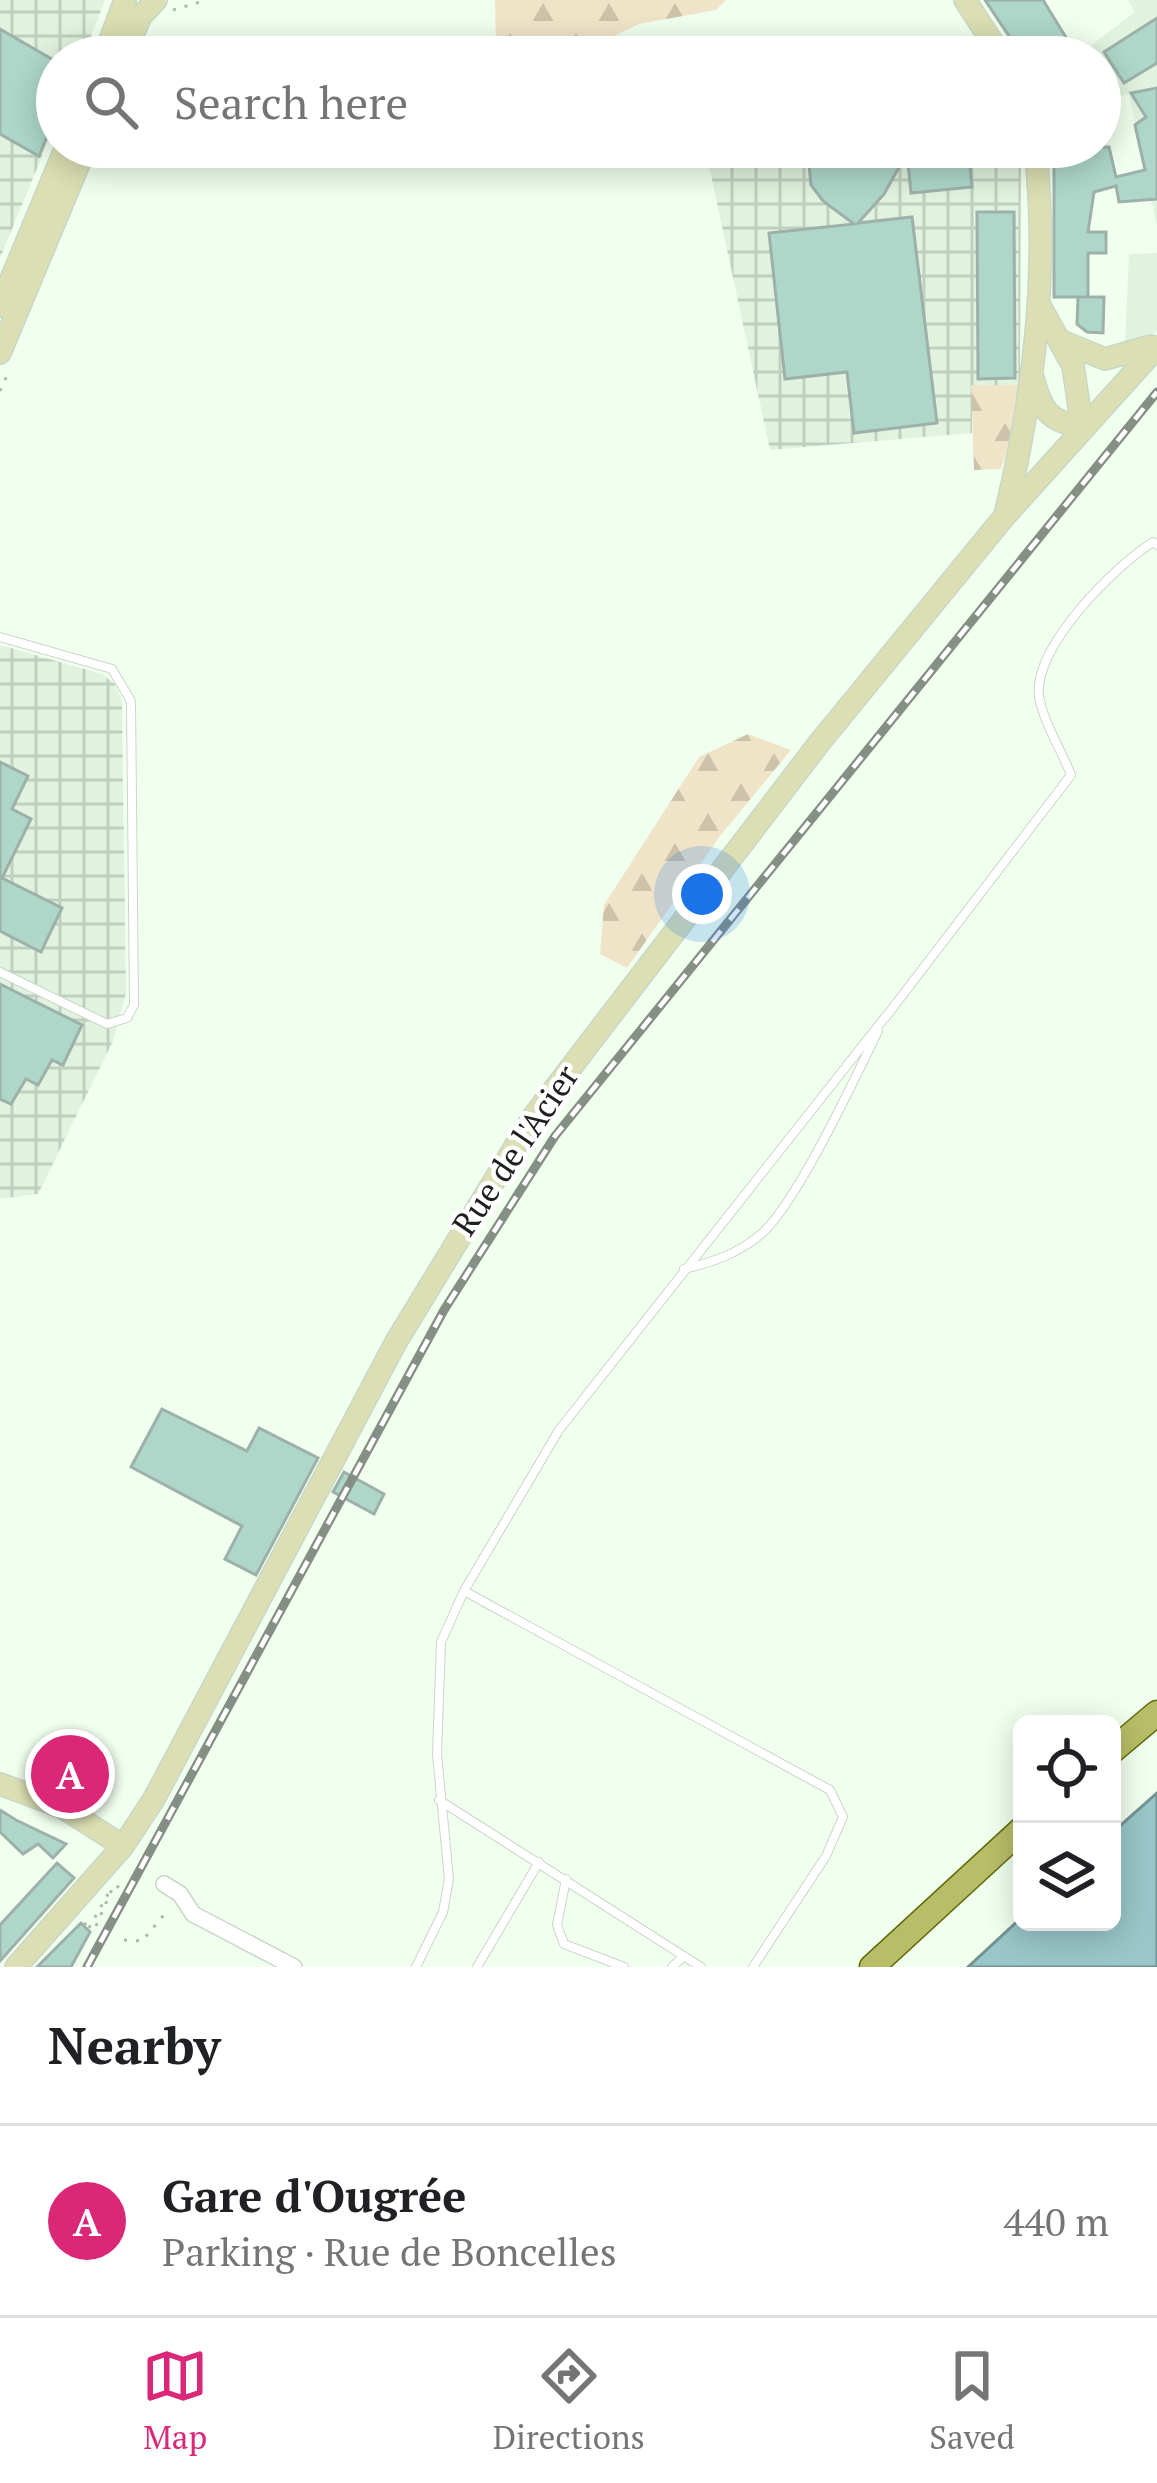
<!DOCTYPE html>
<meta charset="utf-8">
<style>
:root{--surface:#fff;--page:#f6f6f6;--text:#202124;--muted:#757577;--line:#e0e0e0;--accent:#db2777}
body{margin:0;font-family:"PT Serif",serif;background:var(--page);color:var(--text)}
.controls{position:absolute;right:36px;bottom:36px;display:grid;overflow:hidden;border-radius:18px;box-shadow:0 6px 30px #0003}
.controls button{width:108px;height:108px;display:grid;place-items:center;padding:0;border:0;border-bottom:3px solid var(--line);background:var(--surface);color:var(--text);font:60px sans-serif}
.you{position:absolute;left:702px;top:894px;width:42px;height:42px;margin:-30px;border:9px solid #fff;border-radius:50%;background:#1a73e8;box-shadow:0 0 0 18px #1a73e833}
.badge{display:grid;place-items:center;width:78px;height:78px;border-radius:50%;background:var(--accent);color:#fff;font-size:39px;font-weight:700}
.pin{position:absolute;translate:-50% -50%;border:6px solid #fff;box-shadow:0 3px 12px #0006}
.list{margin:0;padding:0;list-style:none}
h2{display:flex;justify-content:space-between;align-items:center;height:156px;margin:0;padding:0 48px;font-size:51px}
h2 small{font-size:39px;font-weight:400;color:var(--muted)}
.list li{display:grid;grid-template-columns:78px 1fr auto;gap:36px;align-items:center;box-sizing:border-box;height:192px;padding:0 48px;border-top:3px solid var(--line)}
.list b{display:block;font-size:45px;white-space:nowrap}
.list p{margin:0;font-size:39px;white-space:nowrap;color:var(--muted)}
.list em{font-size:39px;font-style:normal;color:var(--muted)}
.icon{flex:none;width:66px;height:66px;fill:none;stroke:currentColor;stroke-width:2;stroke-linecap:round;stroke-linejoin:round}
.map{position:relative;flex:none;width:1157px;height:1967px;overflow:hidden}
.search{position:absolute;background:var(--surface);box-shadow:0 6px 30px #0003;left:36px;right:36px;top:36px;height:132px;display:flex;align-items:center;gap:30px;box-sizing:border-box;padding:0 42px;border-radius:66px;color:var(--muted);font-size:45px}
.sheet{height:348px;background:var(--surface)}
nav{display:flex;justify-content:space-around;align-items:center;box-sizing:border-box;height:168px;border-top:3px solid var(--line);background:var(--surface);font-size:33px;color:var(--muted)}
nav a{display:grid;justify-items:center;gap:6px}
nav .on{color:var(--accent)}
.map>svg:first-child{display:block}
.built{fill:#e0f3de}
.industrial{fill:url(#industrial-grid)}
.forest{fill:url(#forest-firs)}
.water{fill:#99c6c8;stroke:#749494;stroke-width:3}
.building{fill:#aed7c9;stroke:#9db1aa;stroke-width:3}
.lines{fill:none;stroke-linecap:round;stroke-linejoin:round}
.service-casing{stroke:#c9d7c8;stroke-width:10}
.minor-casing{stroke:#c9d7c8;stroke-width:18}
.secondary-casing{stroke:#c9d7c8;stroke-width:24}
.primary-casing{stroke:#626b0b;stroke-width:27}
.path{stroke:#acb7ab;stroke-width:3;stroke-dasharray:3 9;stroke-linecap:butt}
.service{stroke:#fff;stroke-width:8}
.minor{stroke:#fff;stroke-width:15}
.secondary{stroke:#dbdfb3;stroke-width:21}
.primary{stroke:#b7be67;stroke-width:24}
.rail-casing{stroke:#868f85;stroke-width:9}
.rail{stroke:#fff;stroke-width:4.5;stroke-dasharray:14;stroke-linecap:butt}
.labels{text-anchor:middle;stroke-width:9;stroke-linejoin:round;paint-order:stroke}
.street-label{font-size:33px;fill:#1c211c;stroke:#fff}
</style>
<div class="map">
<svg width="1157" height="1967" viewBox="0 0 1157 1967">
<defs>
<pattern id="industrial-grid" width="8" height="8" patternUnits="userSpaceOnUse" patternTransform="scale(3)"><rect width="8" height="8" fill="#e0f3de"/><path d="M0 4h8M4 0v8" fill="none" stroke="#c0d0be"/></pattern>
<pattern id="forest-firs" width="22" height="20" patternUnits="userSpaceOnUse" patternTransform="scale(3)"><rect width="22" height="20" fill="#f0e4c8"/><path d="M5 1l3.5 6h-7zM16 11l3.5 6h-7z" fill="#cdc3ab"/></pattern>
</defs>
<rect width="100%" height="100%" fill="#f1ffef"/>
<path class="built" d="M1128 0H1157V226L1129 94 1100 102V57H1076L1135 12Z
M1157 253V331L1139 343 1125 344 1129 254Z"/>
<path class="industrial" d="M0 0H105L83 57H57V120L0 258Z
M705 147H1021L1020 385H972V433L770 450Z
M0 645 102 674 115 684 122 701 126 993 113 1041 38 1194 0 1199Z"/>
<path class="forest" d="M495 0H726L716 10 639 24 597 44 521 50 496 46Z
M971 385H1020L1017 420 1001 469 974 470Z
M748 734 791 750 720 836 627 968 600 954 604 905 699 757Z"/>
<path class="water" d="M1157 1793V1967H968L1022 1917V1922H1112V1833Z"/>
<path class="building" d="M985 0H1043L1078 57H1023Z
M1157 18V63L1124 83 1104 52Z
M0 29 57 62V112L39 156 0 134Z
M1157 88V199L1119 202 1116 186 1094 192 1088 232H1106V253H1088V297H1054V147H1109L1116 177 1145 170 1135 125 1146 117 1131 93Z
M816 147H968L972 187 911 193 907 153 884 194 858 223 912 217 937 423 854 433 847 372 785 379 769 233 854 224 823 201 811 185 809 165Z
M977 212H1014L1015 378 978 379Z
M1078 297H1104L1103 333 1087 332 1077 324Z
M0 762 28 776 12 809 31 819 2 878 62 908 41 952 0 931Z
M0 984 82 1025 63 1065 52 1060 38 1085 26 1079 11 1104 0 1099Z
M162 1409 247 1451 259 1428 318 1458 256 1575 225 1559 242 1526 131 1467Z
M344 1472 384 1494 374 1514 333 1492Z
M0 1810 16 1820 66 1844 53 1858 38 1844 23 1854 0 1832Z
M57 1863 74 1878 0 1961V1925Z
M81 1923 90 1932 71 1967H37Z"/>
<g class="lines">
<defs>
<path id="service" d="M0 637 112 669 131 701 134 1005 127 1018 107 1024 0 972
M885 1018 1071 775C1062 751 1043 722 1039 696 1033 647 1115 566 1153 542L1157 545
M684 1269C713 1262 737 1254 760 1235 796 1205 855 1078 878 1031
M464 1591 830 1790 843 1817 826 1856 753 1967
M439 1800 701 1967
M566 1879 557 1925 564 1944 624 1967
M416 1967 443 1912 449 1879 437 1754 441 1642 464 1591 559 1430 886 1016
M477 1967 539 1862
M672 1967 684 1956"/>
<path id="minor" d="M164 1884 180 1894 193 1914 294 1967"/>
<path id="secondary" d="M965 0 1002 57
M104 57 125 0
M123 57 141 16 156 0
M1039 304 1073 366 1082 426
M0 306 66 147
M1061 341 1105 359 1151 346
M0 353 86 147
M1033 378C1041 409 1049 423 1082 426
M1006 511C1034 394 1049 267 1035 147
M0 1784 62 1807 123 1846
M16 1967 123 1846 154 1799 396 1342 533 1117 820 742 1004 517 1157 347"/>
<path id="primary" d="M1112 1751 1157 1713
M872 1967 1022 1829"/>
</defs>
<use href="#service" class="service-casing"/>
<use href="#minor" class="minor-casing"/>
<use href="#secondary" class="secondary-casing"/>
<use href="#primary" class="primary-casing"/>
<path class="path" d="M173 10 207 0
M0 391 9 371
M117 1888 123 1879
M84 1923 93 1931
M96 1926 113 1887
M89 1928 108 1894
M124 1940 142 1941 168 1910"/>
<use href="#service" class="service"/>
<use href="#minor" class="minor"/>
<use href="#secondary" class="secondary"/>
<use href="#primary" class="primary"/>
<defs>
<path id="rail" d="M87 1967 444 1310 555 1136 1157 392"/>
</defs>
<use href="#rail" class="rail-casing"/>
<use href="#rail" class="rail"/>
</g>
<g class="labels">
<g class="street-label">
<text transform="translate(515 1150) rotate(-56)" y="12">Rue de l'Acier</text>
</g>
</g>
</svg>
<div class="controls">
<button><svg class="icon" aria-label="locate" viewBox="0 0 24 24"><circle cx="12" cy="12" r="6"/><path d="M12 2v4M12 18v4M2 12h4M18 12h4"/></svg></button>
<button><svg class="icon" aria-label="layers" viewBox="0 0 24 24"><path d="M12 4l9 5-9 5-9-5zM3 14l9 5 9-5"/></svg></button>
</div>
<div class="you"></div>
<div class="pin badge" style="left:70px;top:1774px">A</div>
<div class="search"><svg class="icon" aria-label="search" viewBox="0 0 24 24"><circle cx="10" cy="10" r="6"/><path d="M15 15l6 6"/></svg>Search here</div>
</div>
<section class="sheet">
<h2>Nearby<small></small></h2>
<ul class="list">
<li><span class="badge">A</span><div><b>Gare d'Ougrée</b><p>Parking · Rue de Boncelles</p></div><em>440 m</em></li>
</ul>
</section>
<nav>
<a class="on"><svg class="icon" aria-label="map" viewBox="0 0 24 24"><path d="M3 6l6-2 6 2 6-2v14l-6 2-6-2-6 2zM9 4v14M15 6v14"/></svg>Map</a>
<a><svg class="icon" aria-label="directions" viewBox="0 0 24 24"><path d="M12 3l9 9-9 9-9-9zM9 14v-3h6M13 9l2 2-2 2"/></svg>Directions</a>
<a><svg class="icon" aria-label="saved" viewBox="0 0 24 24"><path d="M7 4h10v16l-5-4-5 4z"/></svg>Saved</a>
</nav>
